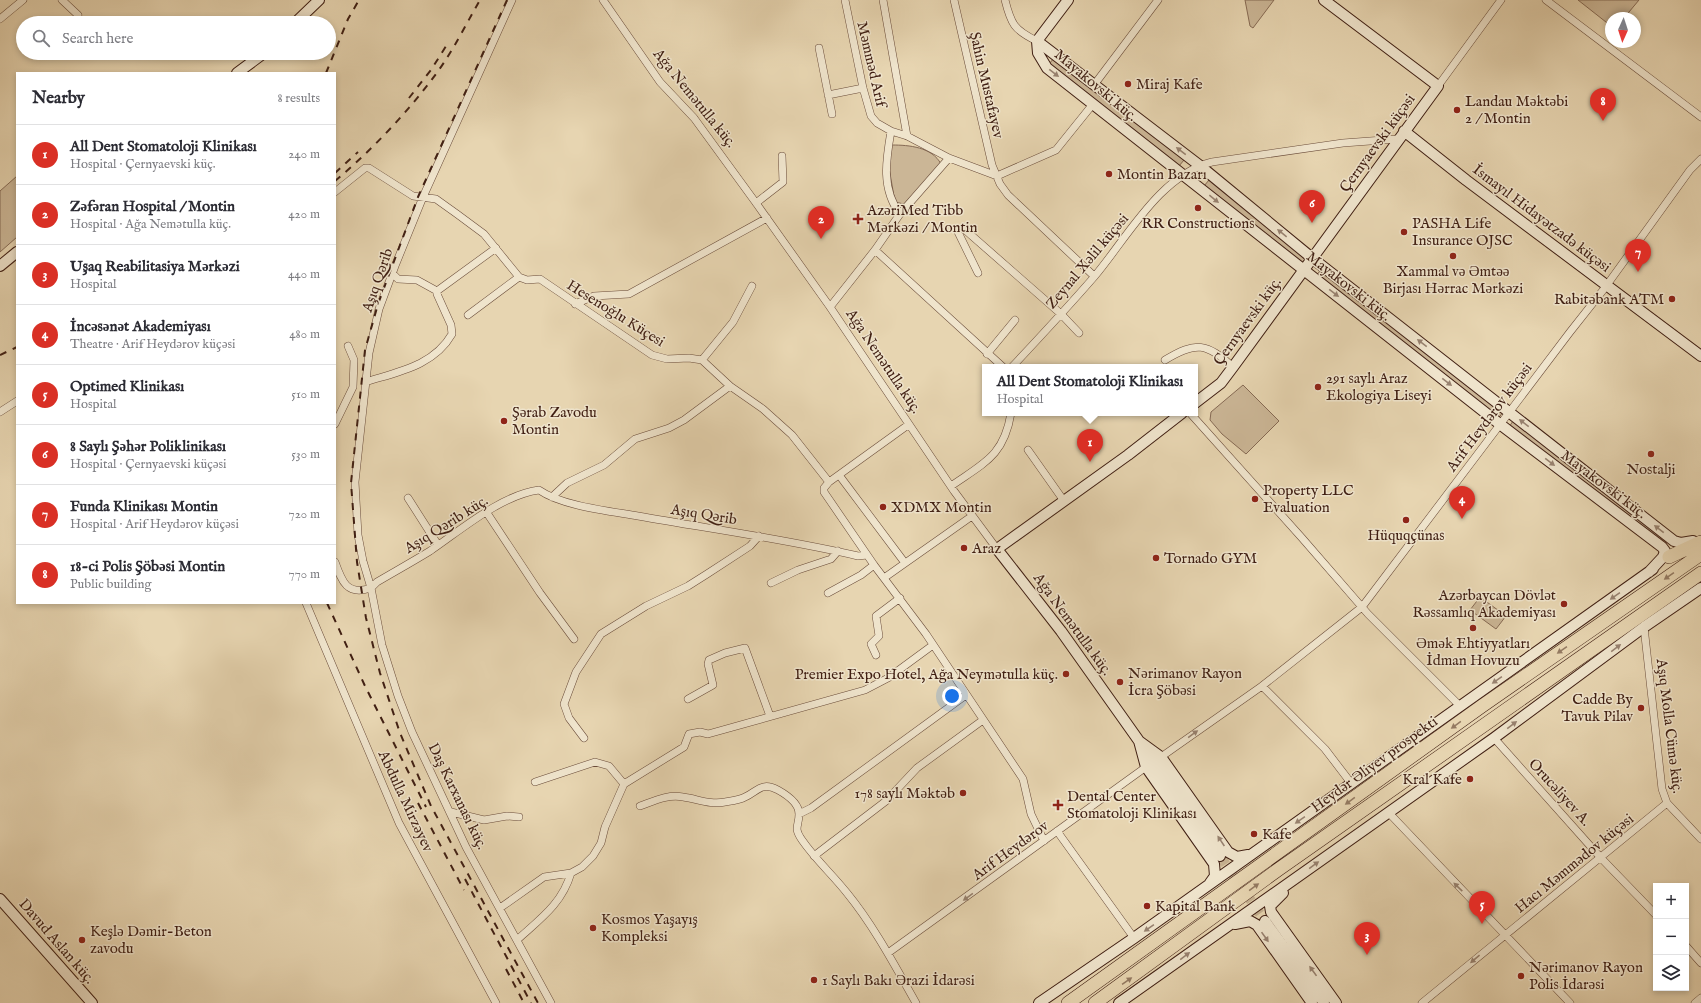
<!DOCTYPE html>
<meta charset="utf-8">
<style>
:root{--surface:#fff;--page:#f7f7f7;--text:#2b2b33;--muted:#7c7c81;--line:#e1e1e2;--accent:#d93025}
body{margin:0;font-family:"IM FELL English",serif;background:var(--page);color:var(--text)}
.controls{position:absolute;right:12px;bottom:12px;display:grid;overflow:hidden;border-radius:0px;box-shadow:0 2px 6px #0003}
.controls button{width:36px;height:36px;display:grid;place-items:center;padding:0;border:0;border-bottom:1px solid var(--line);background:var(--surface);color:var(--text);font:20px sans-serif}
.compass{position:absolute;left:1605px;top:12px;width:36px;height:36px;border-radius:50%;background:var(--surface);box-shadow:0 2px 6px #0003;rotate:183deg}
.you{position:absolute;left:952px;top:696px;width:14px;height:14px;margin:-10px;border:3px solid #fff;border-radius:50%;background:#1a73e8;box-shadow:0 0 0 6px #1a73e833}
.badge{display:grid;place-items:center;width:26px;height:26px;border-radius:50%;background:var(--accent);color:#fff;font-size:13px;font-weight:700}
.pin{position:absolute;translate:-50% -33px;filter:drop-shadow(0 1px 2px #0008)}
.pin::after{content:'';position:absolute;top:21px;width:14px;height:12px;background:inherit;clip-path:polygon(0 0,100% 0,50% 100%)}
.popup{position:absolute;left:982px;top:364px;width:216px;height:52px;box-sizing:border-box;display:grid;place-content:center;border-radius:0px;background:var(--surface);filter:drop-shadow(0 1px 3px #0005);font-size:13px;white-space:nowrap;color:var(--muted)}
.popup b{font-size:15px;color:var(--text)}
.popup::after{content:'';position:absolute;left:50%;top:100%;margin-left:-8px;border:8px solid transparent;border-top-color:var(--surface)}
.list{margin:0;padding:0;list-style:none}
h2{display:flex;justify-content:space-between;align-items:center;height:52px;margin:0;padding:0 16px;font-size:17px}
h2 small{font-size:13px;font-weight:400;color:var(--muted)}
.list li{display:grid;grid-template-columns:26px 1fr auto;gap:12px;align-items:center;box-sizing:border-box;height:60px;padding:0 16px;border-top:1px solid var(--line)}
.list b{display:block;font-size:15px;white-space:nowrap}
.list p{margin:0;font-size:13px;white-space:nowrap;color:var(--muted)}
.list em{font-size:13px;font-style:normal;color:var(--muted)}
.icon{flex:none;width:22px;height:22px;fill:none;stroke:currentColor;stroke-width:2;stroke-linecap:round;stroke-linejoin:round}
.map{position:relative;flex:none;width:1701px;height:1003px;overflow:hidden}
.search{position:absolute;background:var(--surface);box-shadow:0 2px 6px #0003;left:16px;top:16px;width:320px;height:44px;display:flex;align-items:center;gap:10px;box-sizing:border-box;padding:0 14px;border-radius:22px;color:var(--muted);font-size:15px}
.panel{position:absolute;background:var(--surface);box-shadow:0 2px 6px #0003;left:16px;top:72px;width:320px;height:532px;border-radius:0px}
.map>svg:first-child{display:block}
.green{fill:#cbb696;stroke:#866a54}
.lines{fill:none;stroke-linecap:round;stroke-linejoin:round}
.secondary-tunnel{stroke:#c6b191;stroke-width:10;stroke-dasharray:10 5;stroke-linecap:butt}
.street-casing{stroke:#6a4c3a;stroke-width:8}
.secondary-casing{stroke:#401f13;stroke-width:12}
.highway-casing{stroke:#401f13;stroke-width:14}
.street{stroke:#efe4cc;stroke-width:7}
.secondary{stroke:#efe4cc;stroke-width:10}
.highway{stroke:#e7d5b1;stroke-width:13}
.rail{stroke:#401f13;stroke-width:2;stroke-dasharray:7 7;stroke-linecap:butt}
.oneway{fill:#988270}
.oneway2{fill:#947a62}
.poi-dot{fill:#8f2418;stroke:#efe4cc;stroke-width:1.5}
.labels{text-anchor:middle;stroke-width:3;stroke-linejoin:round;paint-order:stroke}
.street-label{font-size:15px;fill:#401f13;stroke:#efe4cc}
.poi-label{font-size:15px;fill:#401f13;stroke:#efe4cc;text-anchor:start}
</style>
<div class="map">
<svg width="1701" height="1003" viewBox="0 0 1701 1003">
<rect width="100%" height="100%" fill="#e7d5b1"/>
<filter id="stains"><feTurbulence type="fractalNoise" baseFrequency=".005" numOctaves="4"/><feColorMatrix values="0 0 0 0 .2 0 0 0 0 .09 0 0 0 0 .02 0 0 0 .5 -.17"/></filter>
<radialGradient id="worn" r=".72"><stop offset=".6" stop-color="#630" stop-opacity="0"/><stop offset="1" stop-color="#630" stop-opacity=".3"/></radialGradient>
<path class="green" d="M1245 0H1274L1253 28 1250 26Z
M1578 0H1639L1624 18H1611V26Z
M1054 58 1184 160 1179 166 1049 64Z
M892 145C909 145 932 147 941 164L904 204 895 202 888 162Z
M17 176V237L0 252V191Z
M1209 180 1308 259 1303 265 1204 186Z
M1321 269 1503 412 1498 419 1317 275Z
M1243 385 1279 421 1246 454 1222 434 1210 420 1211 412Z
M1513 421 1667 538 1662 543 1509 427Z
M1480 597 1506 616 1496 629 1470 610Z"/>
<g class="lines">
<path class="secondary-tunnel" d="M1220 856 1265 921"/>
<defs>
<path id="street" d="M62 0 78 15
M512 0 423 197 395 266 379 309 369 353 355 482 358 535 363 561 371 588 382 645 398 696 412 732 466 847 551 1003
M603 0 660 82 694 118 756 203 830 307 954 491 997 549
M845 0 863 88 871 116 877 123 891 131 907 136 949 158 997 176
M883 0 907 136
M954 0 992 165 1000 184 1008 195 1094 276
M1005 0C1011 24 1014 30 1037 41
M1546 0 1701 117
M0 19 23 0
M819 48 832 114
M1094 85 1158 0
M1438 86 1501 0
M828 95 863 88
M891 131C886 160 881 189 900 214
M997 176 1056 150 1093 104
M335 192 365 168H369L413 196 436 199 457 214 484 234 519 277 527 280 540 279 652 355 667 359 689 358 702 360 730 386 763 409 792 435 829 482
M756 203 783 182 782 156
M875 250 1003 367
M392 273 398 279 417 280 437 291
M978 273 957 230 963 228 1061 314 1079 333
M575 304 594 296 629 294 767 218
M830 307 875 250 900 214 949 158
M468 315 519 277
M987 354 1015 320
M702 360 733 322 752 286
M1165 360C1196 341 1207 343 1233 367
M1012 367C1040 337 1068 307 1094 277 1127 238 1160 175 1212 162L1343 143 1397 139
M365 382C397 372 434 366 452 334L451 325 437 294V291L496 248
M0 412 17 401
M1190 413 1302 538 1368 614 1460 706
M335 424 353 387 354 360 348 346
M908 425 829 482 824 488V492L874 565 926 634 1023 779 1031 814 1044 841
M1028 450 1064 501
M839 475 905 563
M951 486C984 463 1004 456 1011 413
M552 497 567 483 604 465 635 439 669 428 684 420 730 386
M408 498 438 545
M487 513 540 593 574 639
M335 562C342 582 347 596 371 588
M884 578 972 516
M771 583 798 570 831 559 838 551
M371 588 377 582C394 572 412 562 430 551 461 530 501 495 539 490 562 506 609 511 638 516 711 529 785 539 858 556L867 555
M828 593 861 575 874 565
M306 603 399 823 496 1003
M1644 627 1662 789 1667 803 1701 839
M876 655 871 644 879 636 876 616 900 598
M1262 686 1325 749 1351 783
M688 699 713 685 708 664 709 660 725 653 745 648 770 716
M584 738 569 718 564 704 576 672 601 634 646 606 688 586 707 574 750 546 759 536
M1494 738 1601 858 1656 915
M1161 757 1262 686 1362 607 1570 332 1604 289 1690 170 1701 159
M535 782 595 762 609 766 624 784 684 747 689 734 700 732 708 734 865 690 888 678 933 645
M640 806C654 801 668 794 683 797 698 799 710 805 725 802 731 801 740 800 745 797 757 792 761 781 778 790 787 795 799 803 799 814 799 827 793 827 802 840 815 859 832 874 847 893 874 926 895 966 916 1003
M451 812 484 820 507 816 519 817
M1388 812 1570 1003
M799 814 811 808 966 695
M1057 831 1134 938
M814 856 886 801 917 768 983 720
M500 908 544 877 571 873
M517 940C540 919 562 904 571 873L582 867 593 856 601 843 605 827 624 784
M1686 946 1701 963
M888 953 1146 767
M1422 1003 1667 803
M1695 1003 1701 998"/>
<path id="secondary" d="M295 23 319 0
M1037 41 1038 53 1047 68 1501 425 1662 547 1665 551 1663 557 1649 572
M1037 41 1199 165 1312 258 1674 541 1681 543 1693 541
M1037 41 1068 0
M237 73 264 53
M1404 131 1466 180 1701 356
M0 266 17 252
M1195 403 1221 383 1233 367 1438 86 1324 0
M1182 413 1128 455 997 549 1061 631 1139 741 1146 767 1214 864 1215 876 1210 883
M1139 741 1161 757 1228 852 1237 857 1248 855
M1143 748 1220 856
M1283 893 1270 906 1271 912 1336 1003
M0 899 92 1003
M1265 921 1324 1003
M1235 924 1250 921 1257 925 1312 1003
M1039 1003 1134 938 1653 569
M1119 1003 1494 738 1644 627 1701 588"/>
<path id="highway" d="M1669 557 1701 542
M1068 1003 1482 706 1701 554
M1095 1003 1279 869 1701 573"/>
</defs>
<use href="#street" class="street-casing"/>
<use href="#secondary" class="secondary-casing"/>
<use href="#highway" class="highway-casing"/>
<use href="#street" class="street"/>
<use href="#secondary" class="secondary"/>
<use href="#highway" class="highway"/>
<path class="rail" d="M507 0 418 197 378 304 365 350 351 483 357 562 366 618 380 673 400 733 431 806 538 1003
M326 73 348 19 359 0
M409 98 431 70 448 43
M335 173 358 152
M335 181C372 150 407 113 436 74 453 51 466 24 480 0
M0 355 17 347
M327 603 365 686 426 807
M418 803 464 890
M465 879 531 1003
M506 969 524 1003"/>
</g>
<defs><path id="oneway-solid" d="M-6-.8H1V-3.2L6.5 0L1 3.2V.8H-6Z"/></defs>
<g class="oneway">
<use href="#oneway-solid" transform="translate(1054 73) rotate(38)"/>
<use href="#oneway-solid" transform="translate(1181 151) rotate(-143)"/>
<use href="#oneway-solid" transform="translate(1214 199) rotate(39)"/>
<use href="#oneway-solid" transform="translate(1282 233) rotate(-141)"/>
<use href="#oneway-solid" transform="translate(1334 293) rotate(37)"/>
<use href="#oneway-solid" transform="translate(1422 343) rotate(-142)"/>
<use href="#oneway-solid" transform="translate(1447 382) rotate(38)"/>
<use href="#oneway-solid" transform="translate(1524 423) rotate(-142)"/>
<use href="#oneway-solid" transform="translate(1550 462) rotate(37)"/>
<use href="#oneway-solid" transform="translate(1659 529) rotate(-142)"/>
<use href="#oneway-solid" transform="translate(1615 596) rotate(145)"/>
<use href="#oneway-solid" transform="translate(1616 648) rotate(-37)"/>
<use href="#oneway-solid" transform="translate(1497 680) rotate(145)"/>
<use href="#oneway-solid" transform="translate(1512 725) rotate(-37)"/>
<use href="#oneway-solid" transform="translate(1193 734) rotate(-36)"/>
<use href="#oneway-solid" transform="translate(1300 820) rotate(145)"/>
<use href="#oneway-solid" transform="translate(1221 841) rotate(-124)"/>
<use href="#oneway-solid" transform="translate(1314 865) rotate(-36)"/>
<use href="#oneway-solid" transform="translate(1458 887) rotate(-136)"/>
<use href="#oneway-solid" transform="translate(968 897) rotate(144)"/>
<use href="#oneway-solid" transform="translate(1149 928) rotate(145)"/>
<use href="#oneway-solid" transform="translate(1265 937) rotate(55)"/>
<use href="#oneway-solid" transform="translate(1185 956) rotate(-37)"/>
<use href="#oneway-solid" transform="translate(1475 959) rotate(140)"/>
<use href="#oneway-solid" transform="translate(1313 971) rotate(-126)"/>
</g>
<g class="oneway2">
<use href="#oneway-solid" transform="translate(1669 576) rotate(145)"/>
<use href="#oneway-solid" transform="translate(1562 650) rotate(145)"/>
<use href="#oneway-solid" transform="translate(1456 725) rotate(144)"/>
<use href="#oneway-solid" transform="translate(1350 801) rotate(144)"/>
<use href="#oneway-solid" transform="translate(1254 887) rotate(-36)"/>
<use href="#oneway-solid" transform="translate(1127 981) rotate(-35)"/>
</g>
<g class="poi-dot">
<circle cx="1128" cy="84" r="4"/>
<circle cx="1457" cy="110" r="4"/>
<circle cx="1109" cy="174" r="4"/>
<circle cx="1198" cy="208" r="4"/>
<path d="M856 213h4v4h4v4h-4v4h-4v-4h-4v-4h4z"/>
<circle cx="1404" cy="232" r="4"/>
<circle cx="1453" cy="256" r="4"/>
<circle cx="1672" cy="299" r="4"/>
<circle cx="1318" cy="387" r="4"/>
<circle cx="504" cy="421" r="4"/>
<circle cx="1651" cy="454" r="4"/>
<circle cx="1255" cy="499" r="4"/>
<circle cx="883" cy="507" r="4"/>
<circle cx="1406" cy="520" r="4"/>
<circle cx="964" cy="548" r="4"/>
<circle cx="1156" cy="558" r="4"/>
<circle cx="1564" cy="604" r="4"/>
<circle cx="1473" cy="628" r="4"/>
<circle cx="1066" cy="674" r="4"/>
<circle cx="1120" cy="682" r="4"/>
<circle cx="1641" cy="708" r="4"/>
<circle cx="1470" cy="779" r="4"/>
<circle cx="963" cy="793" r="4"/>
<path d="M1056 799h4v4h4v4h-4v4h-4v-4h-4v-4h4z"/>
<circle cx="1254" cy="834" r="4"/>
<circle cx="1147" cy="906" r="4"/>
<circle cx="593" cy="928" r="4"/>
<circle cx="82" cy="940" r="4"/>
<circle cx="1521" cy="976" r="4"/>
<circle cx="814" cy="980" r="4"/>
</g>
<g class="labels">
<g class="street-label">
<text transform="translate(872 64) rotate(77)" y="5">Məmməd Arif</text>
<text transform="translate(987 85) rotate(77)" y="5">Şahin Mustafayev</text>
<text transform="translate(1096 85) rotate(40)" y="5">Mayakovski küç.</text>
<text transform="translate(695 98) rotate(51)" y="5">Ağa Nemətulla küç.</text>
<text transform="translate(1377 143) rotate(-54)" y="5">Çernyaevski küçəsi</text>
<text transform="translate(1542 218) rotate(37)" y="5">İsmayıl Hidayətzadə küçəsi</text>
<text transform="translate(1087 261) rotate(-50)" y="5">Zeynal Xəlil küçəsi</text>
<text transform="translate(377 280) rotate(-71)" y="5">Aşıq Qərib</text>
<text transform="translate(1349 286) rotate(38)" y="5">Mayakovski küç.</text>
<text transform="translate(616 313) rotate(32)" y="5">Hesenoğlu Küçesi</text>
<text transform="translate(1247 321) rotate(-54)" y="5">Çernyaevski küç.</text>
<text transform="translate(884 361) rotate(56)" y="5">Ağa Nemətulla küç.</text>
<text transform="translate(1489 417) rotate(-53)" y="5">Arif Heydərov küçəsi</text>
<text transform="translate(1604 484) rotate(37)" y="5">Mayakovski küç.</text>
<text transform="translate(704 514) rotate(9)" y="5">Aşıq Qərib</text>
<text transform="translate(446 524) rotate(-32)" y="5">Aşıq Qərib küç.</text>
<text transform="translate(1073 624) rotate(54)" y="5">Ağa Nemətulla küç.</text>
<text transform="translate(1670 726) rotate(83)" y="5">Aşıq Molla Cümə küç.</text>
<text transform="translate(1374 764) rotate(-36)" y="5">Heydər Əliyev prospekti</text>
<text transform="translate(1560 792) rotate(48)" y="5">Orucəliyev A.</text>
<text transform="translate(458 796) rotate(64)" y="5">Daş Karxanası küç.</text>
<text transform="translate(406 801) rotate(65)" y="5">Abdulla Mirzəyev</text>
<text transform="translate(1010 850) rotate(-36)" y="5">Arif Heydərov</text>
<text transform="translate(1574 863) rotate(-39)" y="5">Hacı Məmmədov küçəsi</text>
<text transform="translate(57 941) rotate(49)" y="5">Davud Aslan küç.</text>
</g>
<g class="poi-label">
<text x="1136" y="89">Miraj Kafe</text>
<text x="1465" y="106">Landau Məktəbi<tspan x="1465" dy="17">2 / Montin</tspan></text>
<text x="1117" y="179">Montin Bazarı</text>
<text x="867" y="215">AzəriMed Tibb<tspan x="867" dy="17">Mərkəzi / Montin</tspan></text>
<text x="1198" y="228" text-anchor="middle">RR Constructions</text>
<text x="1412" y="228">PASHA Life<tspan x="1412" dy="17">Insurance OJSC</tspan></text>
<text x="1453" y="276" text-anchor="middle">Xammal və Əmtəə<tspan x="1453" dy="17">Birjası Hərrac Mərkəzi</tspan></text>
<text x="1664" y="304" text-anchor="end">Rabitəbank ATM</text>
<text x="1326" y="383">291 saylı Araz<tspan x="1326" dy="17">Ekologiya Liseyi</tspan></text>
<text x="512" y="417">Şərab Zavodu<tspan x="512" dy="17">Montin</tspan></text>
<text x="1651" y="474" text-anchor="middle">Nostalji</text>
<text x="1263" y="495">Property LLC<tspan x="1263" dy="17">Evaluation</tspan></text>
<text x="891" y="512">XDMX Montin</text>
<text x="1406" y="540" text-anchor="middle">Hüquqçünas</text>
<text x="972" y="553">Araz</text>
<text x="1164" y="563">Tornado GYM</text>
<text x="1556" y="600" text-anchor="end">Azərbaycan Dövlət<tspan x="1556" dy="17">Rəssamlıq Akademiyası</tspan></text>
<text x="1473" y="648" text-anchor="middle">Əmək Ehtiyyatları<tspan x="1473" dy="17">İdman Hovuzu</tspan></text>
<text x="1128" y="678">Nərimanov Rayon<tspan x="1128" dy="17">İcra Şöbəsi</tspan></text>
<text x="1058" y="679" text-anchor="end">Premier Expo Hotel, Ağa Neymətulla küç.</text>
<text x="1633" y="704" text-anchor="end">Cadde By<tspan x="1633" dy="17">Tavuk Pilav</tspan></text>
<text x="1462" y="784" text-anchor="end">Kral Kafe</text>
<text x="955" y="798" text-anchor="end">178 saylı Məktəb</text>
<text x="1067" y="801">Dental Center<tspan x="1067" dy="17">Stomatoloji Klinikası</tspan></text>
<text x="1262" y="839">Kafe</text>
<text x="1155" y="911">Kapital Bank</text>
<text x="601" y="924">Kosmos Yaşayış<tspan x="601" dy="17">Kompleksi</tspan></text>
<text x="90" y="936">Keşlə Dəmir-Beton<tspan x="90" dy="17">zavodu</tspan></text>
<text x="1529" y="972">Nərimanov Rayon<tspan x="1529" dy="17">Polis İdarəsi</tspan></text>
<text x="822" y="985">1 Saylı Bakı Ərazi İdarəsi</text>
</g>
</g>
<rect width="100%" height="100%" filter="url(#stains)"/>
<rect width="100%" height="100%" fill="url(#worn)"/>
</svg>
<div class="controls">
<button>+</button>
<button>−</button>
<button><svg class="icon" aria-label="layers" viewBox="0 0 24 24"><path d="M12 4l9 5-9 5-9-5zM3 14l9 5 9-5"/></svg></button>
</div>
<svg class="compass" viewBox="-18 -18 36 36"><path d="M0-13l5 13h-10z" fill="#e53935"/><path d="M0 13l5-13h-10z" fill="#7c7c81"/></svg>
<div class="you"></div>
<div class="pin badge" style="left:1090px;top:462px">1</div>
<div class="popup"><b>All Dent Stomatoloji Klinikası</b>Hospital</div>
<div class="pin badge" style="left:821px;top:239px">2</div>
<div class="pin badge" style="left:1367px;top:955px">3</div>
<div class="pin badge" style="left:1462px;top:519px">4</div>
<div class="pin badge" style="left:1482px;top:924px">5</div>
<div class="pin badge" style="left:1312px;top:223px">6</div>
<div class="pin badge" style="left:1638px;top:272px">7</div>
<div class="pin badge" style="left:1603px;top:121px">8</div>
<div class="search"><svg class="icon" aria-label="search" viewBox="0 0 24 24"><circle cx="10" cy="10" r="6"/><path d="M15 15l6 6"/></svg>Search here</div>
<section class="panel">
<h2>Nearby<small>8 results</small></h2>
<ul class="list">
<li><span class="badge">1</span><div><b>All Dent Stomatoloji Klinikası</b><p>Hospital · Çernyaevski küç.</p></div><em>240 m</em></li>
<li><span class="badge">2</span><div><b>Zəfəran Hospital / Montin</b><p>Hospital · Ağa Nemətulla küç.</p></div><em>420 m</em></li>
<li><span class="badge">3</span><div><b>Uşaq Reabilitasiya Mərkəzi</b><p>Hospital</p></div><em>440 m</em></li>
<li><span class="badge">4</span><div><b>İncəsənət Akademiyası</b><p>Theatre · Arif Heydərov küçəsi</p></div><em>480 m</em></li>
<li><span class="badge">5</span><div><b>Optimed Klinikası</b><p>Hospital</p></div><em>510 m</em></li>
<li><span class="badge">6</span><div><b>8 Saylı Şəhər Poliklinikası</b><p>Hospital · Çernyaevski küçəsi</p></div><em>530 m</em></li>
<li><span class="badge">7</span><div><b>Funda Klinikası Montin</b><p>Hospital · Arif Heydərov küçəsi</p></div><em>720 m</em></li>
<li><span class="badge">8</span><div><b>18-ci Polis Şöbəsi Montin</b><p>Public building</p></div><em>770 m</em></li>
</ul>
</section>
</div>
